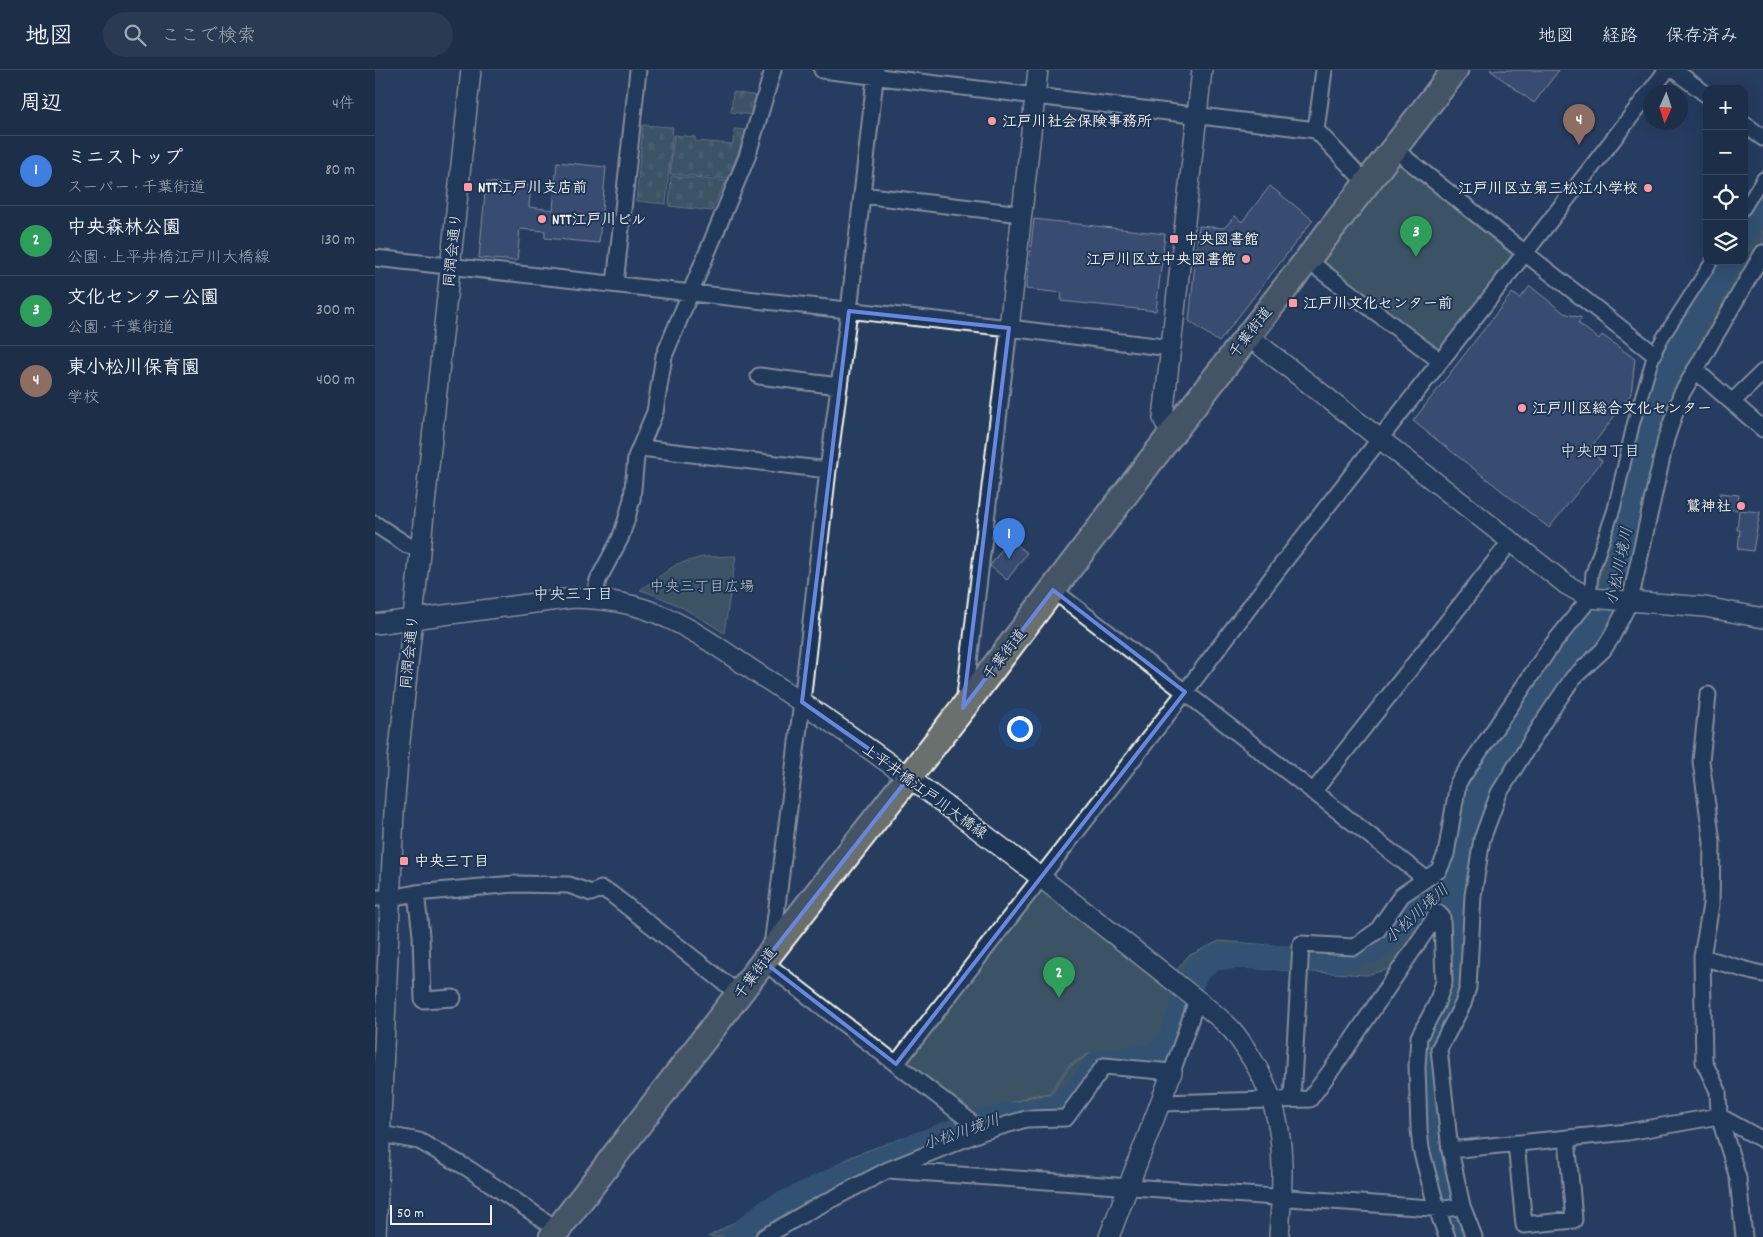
<!DOCTYPE html>
<html lang="ja">
<meta charset="utf-8">
<style>
:root{--surface:#1d2e48;--page:#2a3a52;--text:#f1f3f6;--muted:#a0a8b4;--line:#3b4a60;--accent:#1a73e8}
body{margin:0;font-family:Dekko,"Klee One",sans-serif;background:var(--page);color:var(--text)}
.controls{position:absolute;right:15px;top:15px;display:grid;overflow:hidden;border-radius:10px;box-shadow:0 5px 20px #0002}
.controls button{width:45px;height:45px;display:grid;place-items:center;padding:0;border:0;border-bottom:1px solid var(--line);background:var(--surface);color:var(--text);font:25px sans-serif}
.compass{position:absolute;left:1268px;top:15px;width:45px;height:45px;border-radius:50%;background:var(--surface);box-shadow:0 5px 20px #0002;rotate:183deg}
.scale{position:absolute;left:15px;bottom:12px;width:102px;box-sizing:border-box;padding-left:5px;border:2px solid #f4f1e8;border-top:0;font-size:14px;line-height:18px;white-space:nowrap;color:#f4f1e8;-webkit-text-stroke:4px #1d3557;paint-order:stroke}
.you{position:absolute;left:644px;top:658px;width:18px;height:18px;margin:-12px;border:4px solid #fff;border-radius:50%;background:#1a73e8;box-shadow:0 0 0 8px #1a73e833}
.badge{display:grid;place-items:center;width:32px;height:32px;border-radius:50%;background:var(--accent);color:#fff;font-size:16px;font-weight:700}
.pin{position:absolute;translate:-50% -41px;filter:drop-shadow(0 1px 2px #0008)}
.pin::after{content:'';position:absolute;top:26px;width:18px;height:15px;background:inherit;clip-path:polygon(0 0,100% 0,50% 100%)}
.list{margin:0;padding:0;list-style:none}
h2{display:flex;justify-content:space-between;align-items:center;height:65px;margin:0;padding:0 20px;font-size:21px}
h2 small{font-size:16px;font-weight:400;color:var(--muted)}
.list li{display:grid;grid-template-columns:32px 1fr auto;gap:15px;align-items:center;box-sizing:border-box;height:70px;padding:0 20px;border-top:1px solid var(--line)}
.list b{display:block;font-size:19px;white-space:nowrap}
.list p{margin:0;font-size:16px;white-space:nowrap;color:var(--muted)}
.list em{font-size:16px;font-style:normal;color:var(--muted)}
.icon{flex:none;width:28px;height:28px;fill:none;stroke:currentColor;stroke-width:2;stroke-linecap:round;stroke-linejoin:round}
.map{position:relative;flex:none;width:1388px;height:1167px;overflow:hidden}
header{display:flex;align-items:center;gap:30px;box-sizing:border-box;height:70px;padding:0 25px;background:var(--surface);border-bottom:1px solid var(--line)}
header strong{font-size:24px}
nav{display:flex;gap:28px;margin-inline-start:auto;font-size:18px}
.search{width:350px;height:45px;background:var(--page);display:flex;align-items:center;gap:12px;box-sizing:border-box;padding:0 18px;border-radius:28px;color:var(--muted);font-size:19px}
main{display:flex}
aside{flex:1;background:var(--surface)}
.map>svg:first-child{display:block}
.cemetery{fill:url(#cemetery-stones);stroke:#a6b0aa}
.park{fill:#596f6b;stroke:#a6b0aa}
.lines{fill:none;stroke-linecap:round;stroke-linejoin:round}
.river{stroke:#426c89;stroke-width:25}
.building{fill:#4f5f86;stroke:#f4f1e8}
.pedestrian-casing{stroke:#f4f1e8;stroke-width:15}
.minor-casing{stroke:#f4f1e8;stroke-width:19}
.tertiary-casing{stroke:#f4f1e8;stroke-width:22}
.trunk-casing{stroke:#f4f1e8;stroke-width:29}
.pedestrian{stroke:#1d3557;stroke-width:11}
.minor{stroke:#1d3557;stroke-width:15}
.tertiary{stroke:#1d3557;stroke-width:19}
.trunk{stroke:#6b706d;stroke-width:25}
.marked{fill:none;stroke:#6887de;stroke-width:4;stroke-linejoin:round}
.poi-dot{fill:#ff9aa2;stroke:#1d3557;stroke-width:2}
.labels{text-anchor:middle;stroke-width:4;stroke-linejoin:round;paint-order:stroke}
.poi-label{font-size:15px;font-weight:bold;fill:#f4f1e8;stroke:#1d3557;text-anchor:start}
.street-label{font-size:15px;fill:#f4f1e8;stroke:#1d3557}
.park-label{font-size:15px;fill:#bec4bc;stroke:#1d3557}
.neighbourhood-label{font-size:16px;fill:#f4f1e8;stroke:#1d3557}
.water-label{font-size:16px;font-style:italic;fill:#b6c2c7;stroke:#1d3557}
</style>
<header>
<strong>地図</strong>
<div class="search"><svg class="icon" aria-label="search" viewBox="0 0 24 24"><circle cx="10" cy="10" r="6"/><path d="M15 15l6 6"/></svg>ここで検索</div>
<nav><a>地図</a><a>経路</a><a>保存済み</a></nav>
</header>
<main>
<aside>
<h2>周辺<small>4件</small></h2>
<ul class="list">
<li><span class="badge" style="background:#3f7fe0">1</span><div><b>ミニストップ</b><p>スーパー · 千葉街道</p></div><em>80 m</em></li>
<li><span class="badge" style="background:#2e9e5b">2</span><div><b>中央森林公園</b><p>公園 · 上平井橋江戸川大橋線</p></div><em>130 m</em></li>
<li><span class="badge" style="background:#2e9e5b">3</span><div><b>文化センター公園</b><p>公園 · 千葉街道</p></div><em>300 m</em></li>
<li><span class="badge" style="background:#8d6e63">4</span><div><b>東小松川保育園</b><p>学校</p></div><em>400 m</em></li>
</ul>
</aside>
<div class="map">
<svg width="1388" height="1167" viewBox="0 0 1388 1167">
<defs>
<pattern id="cemetery-stones" width="16" height="16" patternUnits="userSpaceOnUse" patternTransform="scale(1.25)"><rect width="16" height="16" fill="#596f6b"/><path d="M2 7V4a2 2 0 0 1 4 0v3zM10 15v-3a2 2 0 0 1 4 0v3z" fill="#718480"/></pattern>
</defs>
<rect width="100%" height="100%" fill="#273d60"/>
<filter id="ink" filterUnits="userSpaceOnUse"><feTurbulence type="fractalNoise" baseFrequency=".02" numOctaves="2"/><feDisplacementMap in="SourceGraphic" scale="10" xChannelSelector="R" yChannelSelector="G"/><feConvolveMatrix kernelMatrix="1 2 1 2 8 2 1 2 1" color-interpolation-filters="sRGB"/></filter>
<g filter="url(#ink)">
<path class="cemetery" d="M358 22 382 26 377 45 356 42Z
M268 55 298 57 291 134 261 131Z
M359 59 372 60 353 109 295 104 299 65 320 67V71L358 74Z
M296 106 351 111 337 141 294 136Z"/>
<path class="park" d="M1020 86 1144 184 1065 285 938 190Z
M1388 115V176L1317 298 1253 526 1235 563 1117 726 1089 916 1074 902 1071 840H1058L1018 898 991 905 836 896 820 921 794 999 729 995 690 1046 607 1060 596 1049 655 1027 676 1024 694 997 715 984 771 976 715 983 693 996 675 1023 655 1026 595 1048 526 994 665 813 794 910 813 886 844 871 973 881 1031 830 1051 819 1074 794 1086 714 1222 505 1238 414 1281 287 1340 191H1369V144Z
M361 486 349 563C321 545 297 530 265 520L302 494 328 487Z
M585 1047 602 1061 395 1156 378 1167H333L478 1086Z"/>
<g class="lines">
<path class="river" d="M1369 163 1388 136
M361 1167 391 1142 482 1099 598 1054 636 1045 674 1042 699 1025 724 992 781 986 794 972 821 902 838 888 867 886 964 890 1000 880 1048 832 1082 807
M1091 1167 1071 1124 1058 1005 1056 973 1063 945 1082 903 1079 852 1082 807 1107 713 1209 570 1235 540 1274 341 1291 303 1354 191"/>
</g>
<path class="building" d="M1115 0H1184L1159 33Z
M182 92 231 97 224 173 170 168V161L145 159 142 191 104 188 111 112 156 116 154 137 178 140Z
M895 116 938 150 844 272 814 251 824 156 849 158 860 146 867 152Z
M659 149 790 164 781 241 686 231 687 223 651 219Z
M1155 216 1189 243 1207 248 1203 253 1224 269 1227 265 1260 289 1256 324 1214 380 1227 391 1174 458 1038 351 1137 223 1145 228Z
M1345 423 1364 425 1362 440 1343 439Z
M1364 440 1385 442 1378 481 1363 479 1365 460H1362Z
M634 469 652 483 632 510 615 496Z"/>
<g class="lines">
<defs>
<path id="pedestrian" d="M1369 139 1388 108
M1215 528 1217 503 1239 439 1258 355 1279 284 1288 267 1337 191"/>
<path id="minor" d="M447 0 941 60 991 113
M1299 0 1332 25
M1369 54 1388 68
M941 60 949 0
M1019 79 1150 183 1292 0
M487 125 646 144
M0 188 634 258 796 278
M932 190 1065 291
M240 214 263 0
M1320 300 1388 359
M384 306 464 316
M1357 332 1388 302
M266 378 453 400
M0 454 32 475 45 478
M678 520 1051 809
M219 529 223 510 245 469 251 451 257 429 261 387 280 342 289 286 372 87 398 0
M1333 625 1326 691 1337 772 1336 835 1327 887 1329 992 1343 1021 1344 1046 1388 1070
M589 634 634 258
M938 722 1136 471
M41 823 46 865 48 930 78 928
M0 828H16L41 823 139 814 194 815 216 823 226 819 235 823 364 924
M397 877 427 632 453 400 474 241 501 0
M1327 887 1378 902 1388 904
M389 892 586 1044 607 1062 651 1049 691 1048 729 996 797 1002 822 930
M521 994 810 622 908 493 1150 183 1279 284
M917 1029 926 874 979 877 1002 861 1027 825 1064 800 1071 784 1083 713 1174 579 1215 528
M786 1033 935 1029 965 988 1063 843 1067 847 1069 912 1061 935 1044 967 1042 996 1044 1059 1046 1079 1062 1139 1072 1167
M0 1063 44 1071 94 1099 183 1160
M1141 1073 1149 1155 1199 1150 1192 1068
M1075 1080 1253 1062 1344 1046 1363 1108 1369 1167
M513 1100 1070 1139 1087 1136
M389 1167 432 1142 513 1100 607 1062
M1099 1167 1087 1136 1075 1080 1064 979 1088 934 1093 917 1098 826 1107 769 1124 723 1172 646 1198 608 1228 580 1236 568 1255 531 1291 369 1306 325 1388 183"/>
<path id="tertiary" d="M634 258 663 0
M873 266 1192 515 1215 528 1330 537 1388 548
M799 361 791 355 788 348 827 0
M0 554 198 528C231 529 261 533 292 548 328 564 362 591 396 612 505 683 607 762 709 841 740 865 771 889 802 914 819 928 842 944 857 960 864 968 871 979 877 989 914 1048 908 1101 904 1167
M1 1167 19 742 23 690 96 0
M734 1167 797 1002"/>
<path id="trunk" d="M177 1167 396 882 588 638 774 393 1080 0"/>
</defs>
<use href="#pedestrian" class="pedestrian-casing"/>
<use href="#minor" class="minor-casing"/>
<use href="#tertiary" class="tertiary-casing"/>
<use href="#trunk" class="trunk-casing"/>
<use href="#pedestrian" class="pedestrian"/>
<use href="#minor" class="minor"/>
<use href="#tertiary" class="tertiary"/>
<use href="#trunk" class="trunk"/>
</g>
</g>
<path d="M0 0H1388V1167H0ZM474 241 634 258 588 638 678 520 810 622 521 994 389 892 534 707 427 632Z" fill="#273d60" fill-opacity=".55" fill-rule="evenodd"/>
<path class="marked" d="M474 241 634 258 588 638 678 520 810 622 521 994 389 892 534 707 427 632Z"/>
<g class="poi-dot">
<circle cx="617" cy="51" r="5"/>
<rect x="88" y="112" width="10" height="10" rx="2.5"/>
<circle cx="1273" cy="118" r="5"/>
<circle cx="167" cy="149" r="5"/>
<rect x="794" y="164" width="10" height="10" rx="2.5"/>
<circle cx="871" cy="189" r="5"/>
<rect x="913" y="228" width="10" height="10" rx="2.5"/>
<circle cx="1147" cy="338" r="5"/>
<circle cx="1366" cy="436" r="5"/>
<rect x="24" y="786" width="10" height="10" rx="2.5"/>
</g>
<g class="labels">
<g class="poi-label">
<text x="627" y="56">江戸川社会保険事務所</text>
<text x="103" y="122">NTT江戸川支店前</text>
<text x="1263" y="123" text-anchor="end">江戸川区立第三松江小学校</text>
<text x="177" y="154">NTT江戸川ビル</text>
<text x="809" y="174">中央図書館</text>
<text x="861" y="194" text-anchor="end">江戸川区立中央図書館</text>
<text x="928" y="238">江戸川文化センター前</text>
<text x="1157" y="343">江戸川区総合文化センター</text>
<text x="1356" y="441" text-anchor="end">鷲神社</text>
<text x="39" y="796">中央三丁目</text>
</g>
<g class="street-label">
<text transform="translate(77 180) rotate(-84)" y="5">同潤会通り</text>
<text transform="translate(875 262) rotate(-52)" y="5">千葉街道</text>
<text transform="translate(34 582) rotate(-84)" y="5">同潤会通り</text>
<text transform="translate(629 584) rotate(-52)" y="5">千葉街道</text>
<text transform="translate(550 721) rotate(36)" y="5">上平井橋江戸川大橋線</text>
<text transform="translate(380 903) rotate(-53)" y="5">千葉街道</text>
</g>
<g class="park-label">
<text x="327" y="521">中央三丁目広場</text>
</g>
<g class="neighbourhood-label">
<text x="1225" y="386">中央四丁目</text>
<text x="198" y="529">中央三丁目</text>
</g>
<g class="water-label">
<text transform="translate(1243 496) rotate(-78)" y="6">小松川境川</text>
<text transform="translate(1041 843) rotate(-42)" y="6">小松川境川</text>
<text transform="translate(586 1061) rotate(-19)" y="6">小松川境川</text>
</g>
</g>
</svg>
<div class="controls">
<button>+</button>
<button>−</button>
<button><svg class="icon" aria-label="locate" viewBox="0 0 24 24"><circle cx="12" cy="12" r="6"/><path d="M12 2v4M12 18v4M2 12h4M18 12h4"/></svg></button>
<button><svg class="icon" aria-label="layers" viewBox="0 0 24 24"><path d="M12 4l9 5-9 5-9-5zM3 14l9 5 9-5"/></svg></button>
</div>
<svg class="compass" viewBox="-18 -18 36 36"><path d="M0-13l5 13h-10z" fill="#e53935"/><path d="M0 13l5-13h-10z" fill="#a0a8b4"/></svg>
<div class="scale">50 m</div>
<div class="you"></div>
<div class="pin badge" style="left:634px;top:489px;background:#3f7fe0">1</div>
<div class="pin badge" style="left:684px;top:928px;background:#2e9e5b">2</div>
<div class="pin badge" style="left:1041px;top:187px;background:#2e9e5b">3</div>
<div class="pin badge" style="left:1204px;top:75px;background:#8d6e63">4</div>
</div>
</main>
